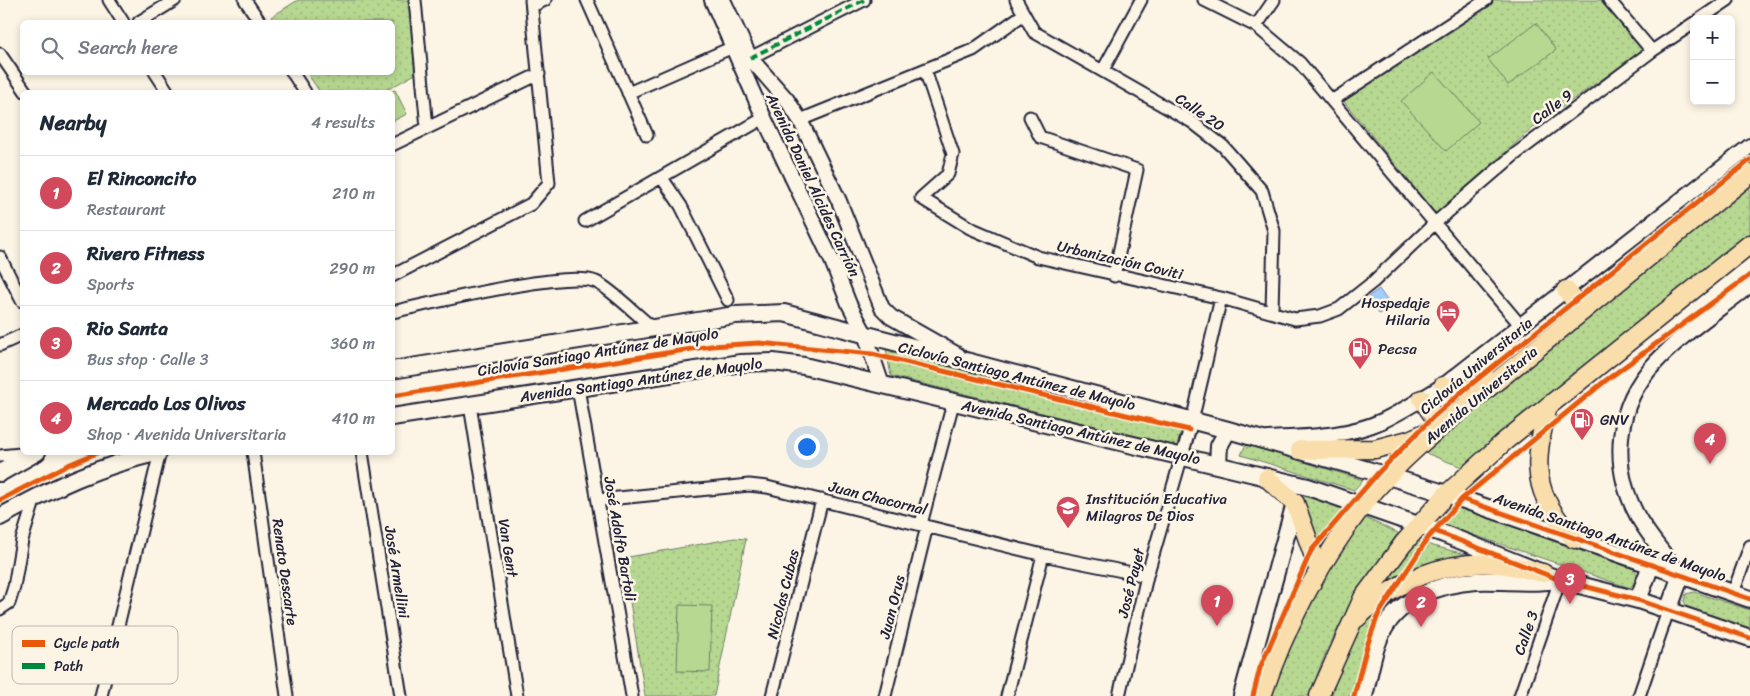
<!DOCTYPE html>
<meta charset="utf-8">
<style>
:root{--surface:#fff;--page:#f6f6f7;--text:#1f2937;--muted:#747a83;--line:#e0e1e3;--accent:#d1495b}
body{margin:0;font-family:Sriracha,sans-serif;background:var(--page);color:var(--text)}
.controls{position:absolute;right:15px;top:15px;display:grid;overflow:hidden;border-radius:8px;box-shadow:0 2px 8px #0003}
.controls button{width:45px;height:45px;display:grid;place-items:center;padding:0;border:0;border-bottom:1px solid var(--line);background:var(--surface);color:var(--text);font:25px sans-serif}
.you{position:absolute;left:806px;top:446px;width:18px;height:18px;margin:-12px;border:4px solid #fff;border-radius:50%;background:#1a73e8;box-shadow:0 0 0 8px #1a73e833}
.badge{display:grid;place-items:center;width:32px;height:32px;border-radius:50%;background:var(--accent);color:#fff;font-size:16px;font-weight:700}
.pin{position:absolute;translate:-50% -41px;filter:drop-shadow(0 1px 2px #0008)}
.pin::after{content:'';position:absolute;top:26px;width:18px;height:15px;background:inherit;clip-path:polygon(0 0,100% 0,50% 100%)}
.list{margin:0;padding:0;list-style:none}
h2{display:flex;justify-content:space-between;align-items:center;height:65px;margin:0;padding:0 20px;font-size:21px}
h2 small{font-size:16px;font-weight:400;color:var(--muted)}
.list li{display:grid;grid-template-columns:32px 1fr auto;gap:15px;align-items:center;box-sizing:border-box;height:75px;padding:0 20px;border-top:1px solid var(--line)}
.list b{display:block;font-size:19px;white-space:nowrap}
.list p{margin:0;font-size:16px;white-space:nowrap;color:var(--muted)}
.list em{font-size:16px;font-style:normal;color:var(--muted)}
.icon{flex:none;width:28px;height:28px;fill:none;stroke:currentColor;stroke-width:2;stroke-linecap:round;stroke-linejoin:round}
.map{position:relative;flex:none;width:1750px;height:696px;overflow:hidden}
.search{position:absolute;background:var(--surface);box-shadow:0 2px 8px #0003;left:20px;top:20px;width:375px;height:55px;display:flex;align-items:center;gap:12px;box-sizing:border-box;padding:0 18px;border-radius:8px;color:var(--muted);font-size:19px}
.panel{position:absolute;background:var(--surface);box-shadow:0 2px 8px #0003;left:20px;top:90px;width:375px;height:365px;border-radius:8px}
.map>svg:first-child{display:block}
.grass{fill:url(#grass-dots);stroke:#6c7d66}
.garden{fill:#b7d891;stroke:#6c7d66}
.water{fill:#a2cefc;stroke:#6f89af}
.lines{fill:none;stroke-linecap:round;stroke-linejoin:round}
.minor-casing{stroke:#22223b;stroke-width:15}
.tertiary-casing{stroke:#22223b;stroke-width:18}
.secondary-casing{stroke:#22223b;stroke-width:20}
.primary-casing{stroke:#22223b;stroke-width:21}
.minor{stroke:#fcf5e5;stroke-width:11}
.tertiary{stroke:#fcf5e5;stroke-width:14}
.secondary{stroke:#fcf5e5;stroke-width:16}
.primary{stroke:#f9deab;stroke-width:18}
.quiet{stroke:#00873e;stroke-width:4;stroke-dasharray:8 4;stroke-linecap:butt}
.cycleway-casing{stroke:#fcf5e5;stroke-width:8}
.cycleway{stroke:#e8590c;stroke-width:5}
.labels{text-anchor:middle;stroke-width:5;stroke-linejoin:round;paint-order:stroke}
.street-label{font-size:15px;fill:#22223b;stroke:#fcf5e5}
.poi-label{font-size:15px;fill:#22223b;stroke:#fcf5e5;text-anchor:start}
.key{fill:#fcf5e5;stroke:#bbb6b2;stroke-width:1}
.key-label{font-size:14px;fill:#22223b}
</style>
<div class="map">
<svg width="1750" height="696" viewBox="0 0 1750 696">
<defs>
<pattern id="grass-dots" width="8" height="8" patternUnits="userSpaceOnUse" patternTransform="scale(1.25)"><rect width="8" height="8" fill="#b7d891"/><path d="M2 2h.1M6 6h.1" fill="none" stroke="#9db97e" stroke-width="1.8" stroke-linecap="round"/></pattern>
</defs>
<rect width="100%" height="100%" fill="#fcf5e5"/>
<filter id="ink" filterUnits="userSpaceOnUse"><feTurbulence type="fractalNoise" baseFrequency=".02" numOctaves="2"/><feDisplacementMap in="SourceGraphic" scale="10" xChannelSelector="R" yChannelSelector="G"/><feConvolveMatrix kernelMatrix="1 2 1 2 8 2 1 2 1" color-interpolation-filters="sRGB"/></filter>
<g filter="url(#ink)">
<path class="grass" d="M298 0H409L419 72 383 92H320L307 73 392 72V22H274L271 17Z
M1494 0H1605L1645 49 1534 127 1436 214 1341 98Z
M1750 185V234L1583 366 1464 468 1423 452Z
M886 349 1183 425 1177 446 891 376Z
M1246 444 1363 480 1354 490 1241 455Z
M1305 495H1313L1350 507 1322 548 1303 506 1302 501Z
M1447 504 1634 569 1637 574 1636 581 1630 588 1432 521Z
M1363 517 1398 533C1362 584 1328 636 1310 696H1272L1283 655 1313 595Z
M735 538 746 539 714 696H645L623 558Z
M1417 541 1426 544 1484 559H1460L1419 566 1381 588Z
M1416 586 1419 590 1403 599 1356 696H1331C1341 669 1348 631 1372 613 1386 603 1401 595 1416 586Z
M1694 592 1750 610V629L1687 608 1684 601 1686 594Z"/>
<path class="garden" d="M1536 23 1556 50 1508 85 1488 59Z
M1434 72 1479 122 1446 151 1401 101Z
M395 90 407 114 393 121 392 92H390Z
M679 605 712 606 710 672 677 671Z"/>
<path class="water" d="M1379 289 1391 306 1379 314 1368 297Z"/>
<g class="lines">
<defs>
<path id="minor" d="M109 0 123 22
M245 0 260 22
M415 0 427 128
M587 0 647 135
M1016 0 1034 32 1192 122 1223 146 1262 191 1274 231 1272 311
M1204 0 1256 26 1300 63 1521 326
M1609 0 1652 51
M532 6 545 0
M1700 19 1728 0
M139 22 175 0
M1256 26 1274 0
M0 54 26 92
M750 58 864 0
M925 70 953 154 948 174 921 198 970 228 1038 257 1221 298 1295 319 1320 316 1339 309 1373 282 1435 223 1513 156 1652 51 1694 23
M1103 70 1141 0
M155 72 168 92
M292 72 305 92
M628 93 733 47
M1333 100 1486 0
M1030 117 1040 137 1137 170 1114 276
M800 120 973 50 1024 14
M392 145 539 74
M662 178 681 206 728 300
M585 221 764 118
M0 257 22 301
M392 276 531 204 549 183 531 0
M392 312C429 304 568 269 596 282 610 288 639 317 653 328
M0 345 22 335
M578 388 632 696
M470 405 517 696
M253 452 287 696
M362 452 401 696
M0 456 31 453
M598 500 749 485 767 487 1043 555 1147 576
M921 524 953 403
M1733 593 1750 546
M0 609 9 603 14 587 22 540 35 498
M101 696 160 452
M772 696 822 500
M885 696 927 526
M1007 696 1043 555
M1119 696 1147 576 1192 421 1221 298
M1520 696 1560 580
M1639 696 1668 611"/>
<path id="tertiary" d="M712 0 764 118 832 261 849 304 865 334 882 385
M723 0 750 58 787 100 800 120 839 201 882 308 891 317 958 355
M1268 439C1305 437 1347 437 1382 421 1403 411 1423 398 1443 386L1750 146
M1681 575C1666 556 1650 538 1638 517 1610 466 1615 405 1656 362 1683 333 1719 310 1750 285"/>
<path id="secondary" d="M392 370 735 315 784 313 1228 430 1378 473 1447 494 1750 599
M392 417 741 363 773 362 804 366 1308 487 1444 534 1560 580 1638 600 1750 638
M1218 464 1219 446 1228 430
M0 473 37 452
M0 517C56 486 96 467 159 452
M1638 600 1651 565
M1668 611 1681 575
M1242 696 1295 503
M1364 696C1375 651 1376 617 1422 595 1439 586 1458 582 1477 581 1504 580 1531 584 1557 580"/>
<path id="primary" d="M1566 290 1583 311
M1443 386 1464 390 1488 380
M1548 406C1533 465 1531 492 1574 539
M1300 450 1375 449 1409 440 1440 426 1422 399
M1267 478 1295 503 1319 571
M1357 618C1395 581 1443 560 1497 564 1512 565 1528 570 1543 573
M1262 696C1284 629 1319 563 1362 506 1404 452 1460 411 1513 368 1592 304 1671 239 1750 174
M1319 696 1363 598 1403 544 1447 494 1505 441 1750 244"/>
</defs>
<use href="#minor" class="minor-casing"/>
<use href="#tertiary" class="tertiary-casing"/>
<use href="#secondary" class="secondary-casing"/>
<use href="#primary" class="primary-casing"/>
<use href="#minor" class="minor"/>
<use href="#tertiary" class="tertiary"/>
<use href="#secondary" class="secondary"/>
<use href="#primary" class="primary"/>
<path class="quiet" d="M750 58 864 0"/>
<defs>
<path id="cycleway" d="M392 396 711 346 759 343 872 354 1189 430
M1462 499 1750 599
M0 500 68 465 99 452
M1435 531 1560 580 1638 600 1750 638
M1253 696 1260 668 1311 551 1378 473 1434 416 1464 390 1750 160
M1354 696 1367 646 1378 615 1428 538 1462 499 1605 381 1750 275"/>
</defs>
<use href="#cycleway" class="cycleway-casing"/>
<use href="#cycleway" class="cycleway"/>
</g>
</g>
<defs>
<symbol id="hotel-pin" viewBox="-11 -11 22 30"><path d="M0 17L-7.5 6A9.5 9.5 0 1 1 7.5 6Z" fill="#d1495b" stroke="#fcf5e5"/><path d="M-6-4.5h1.5V1H6V5H4.5V3h-9V5H-6ZM-4 0a1.8 1.8 0 1 1 3.6 0ZM.5 0V-2.5h3Q6-2.5 6 0Z" fill="#fff"/></symbol>
<symbol id="fuel-pin" viewBox="-11 -11 22 30"><path d="M0 17L-7.5 6A9.5 9.5 0 1 1 7.5 6Z" fill="#d1495b" stroke="#fcf5e5"/><path d="M-5.5-6h7V0h2V4h1.3V-2.5L3-4.5l.8-.8L6-3V5H2.5V1h-1V6h-7ZM-4.2-4.7v3.2H.2V-4.7Z" fill="#fff"/></symbol>
<symbol id="school-pin" viewBox="-11 -11 22 30"><path d="M0 17L-7.5 6A9.5 9.5 0 1 1 7.5 6Z" fill="#d1495b" stroke="#fcf5e5"/><path d="M0-5L7-2L0 1L-7-2ZM-4 1L0 2.5L4 1V4Q0 6-4 4Z" fill="#fff"/></symbol>
</defs>
<g fill-rule="evenodd">
<use href="#hotel-pin" x="1434" y="298" width="28" height="38"/>
<use href="#fuel-pin" x="1346" y="335" width="28" height="38"/>
<use href="#fuel-pin" x="1568" y="406" width="28" height="38"/>
<use href="#school-pin" x="1054" y="494" width="28" height="38"/>
</g>
<g class="labels">
<g class="street-label">
<text transform="translate(1552 107) rotate(-37)" y="5">Calle 9</text>
<text transform="translate(1200 112) rotate(34)" y="5">Calle 20</text>
<text transform="translate(813 185) rotate(65)" y="5">Avenida Daniel Alcides Carrión</text>
<text transform="translate(1120 260) rotate(13)" y="5">Urbanización Coviti</text>
<text transform="translate(598 352) rotate(-9)" y="5">Ciclovía Santiago Antúnez de Mayolo</text>
<text transform="translate(1476 366) rotate(-40)" y="5">Ciclovía Universitaria</text>
<text transform="translate(1017 376) rotate(14)" y="5">Ciclovía Santiago Antúnez de Mayolo</text>
<text transform="translate(641 380) rotate(-8)" y="5">Avenida Santiago Antúnez de Mayolo</text>
<text transform="translate(1481 395) rotate(-40)" y="5">Avenida Universitaria</text>
<text transform="translate(1081 432) rotate(13)" y="5">Avenida Santiago Antúnez de Mayolo</text>
<text transform="translate(878 498) rotate(14)" y="5">Juan Chacornal</text>
<text transform="translate(1610 537) rotate(19)" y="5">Avenida Santiago Antúnez de Mayolo</text>
<text transform="translate(620 539) rotate(80)" y="5">José Adolfo Bartoli</text>
<text transform="translate(508 548) rotate(81)" y="5">Van Gent</text>
<text transform="translate(285 572) rotate(82)" y="5">Renato Descarte</text>
<text transform="translate(397 572) rotate(81)" y="5">José Armellini</text>
<text transform="translate(1131 583) rotate(-76)" y="5">José Payet</text>
<text transform="translate(783 594) rotate(-76)" y="5">Nicolas Cubas</text>
<text transform="translate(892 607) rotate(-76)" y="5">Juan Orus</text>
<text transform="translate(1526 633) rotate(-71)" y="5">Calle 3</text>
</g>
<g class="poi-label">
<text x="1430" y="308" text-anchor="end">Hospedaje<tspan x="1430" dy="17">Hilaria</tspan></text>
<text x="1378" y="354">Pecsa</text>
<text x="1600" y="425">GNV</text>
<text x="1086" y="504">Institución Educativa<tspan x="1086" dy="17">Milagros De Dios</tspan></text>
</g>
</g>
<rect x="12" y="626" width="166" height="58" rx="8" class="key"/>
<rect x="22" y="640" width="23" height="7" fill="#e8590c"/>
<rect x="22" y="663" width="23" height="6" fill="#00873e"/>
<g class="key-label">
<text x="54" y="648">Cycle path</text>
<text x="54" y="671">Path</text>
</g>
</svg>
<div class="controls">
<button>+</button>
<button>−</button>
</div>
<div class="you"></div>
<div class="pin badge" style="left:1217px;top:626px">1</div>
<div class="pin badge" style="left:1421px;top:627px">2</div>
<div class="pin badge" style="left:1570px;top:604px">3</div>
<div class="pin badge" style="left:1710px;top:464px">4</div>
<div class="search"><svg class="icon" aria-label="search" viewBox="0 0 24 24"><circle cx="10" cy="10" r="6"/><path d="M15 15l6 6"/></svg>Search here</div>
<section class="panel">
<h2>Nearby<small>4 results</small></h2>
<ul class="list">
<li><span class="badge">1</span><div><b>El Rinconcito</b><p>Restaurant</p></div><em>210 m</em></li>
<li><span class="badge">2</span><div><b>Rivero Fitness</b><p>Sports</p></div><em>290 m</em></li>
<li><span class="badge">3</span><div><b>Rio Santa</b><p>Bus stop · Calle 3</p></div><em>360 m</em></li>
<li><span class="badge">4</span><div><b>Mercado Los Olivos</b><p>Shop · Avenida Universitaria</p></div><em>410 m</em></li>
</ul>
</section>
</div>
